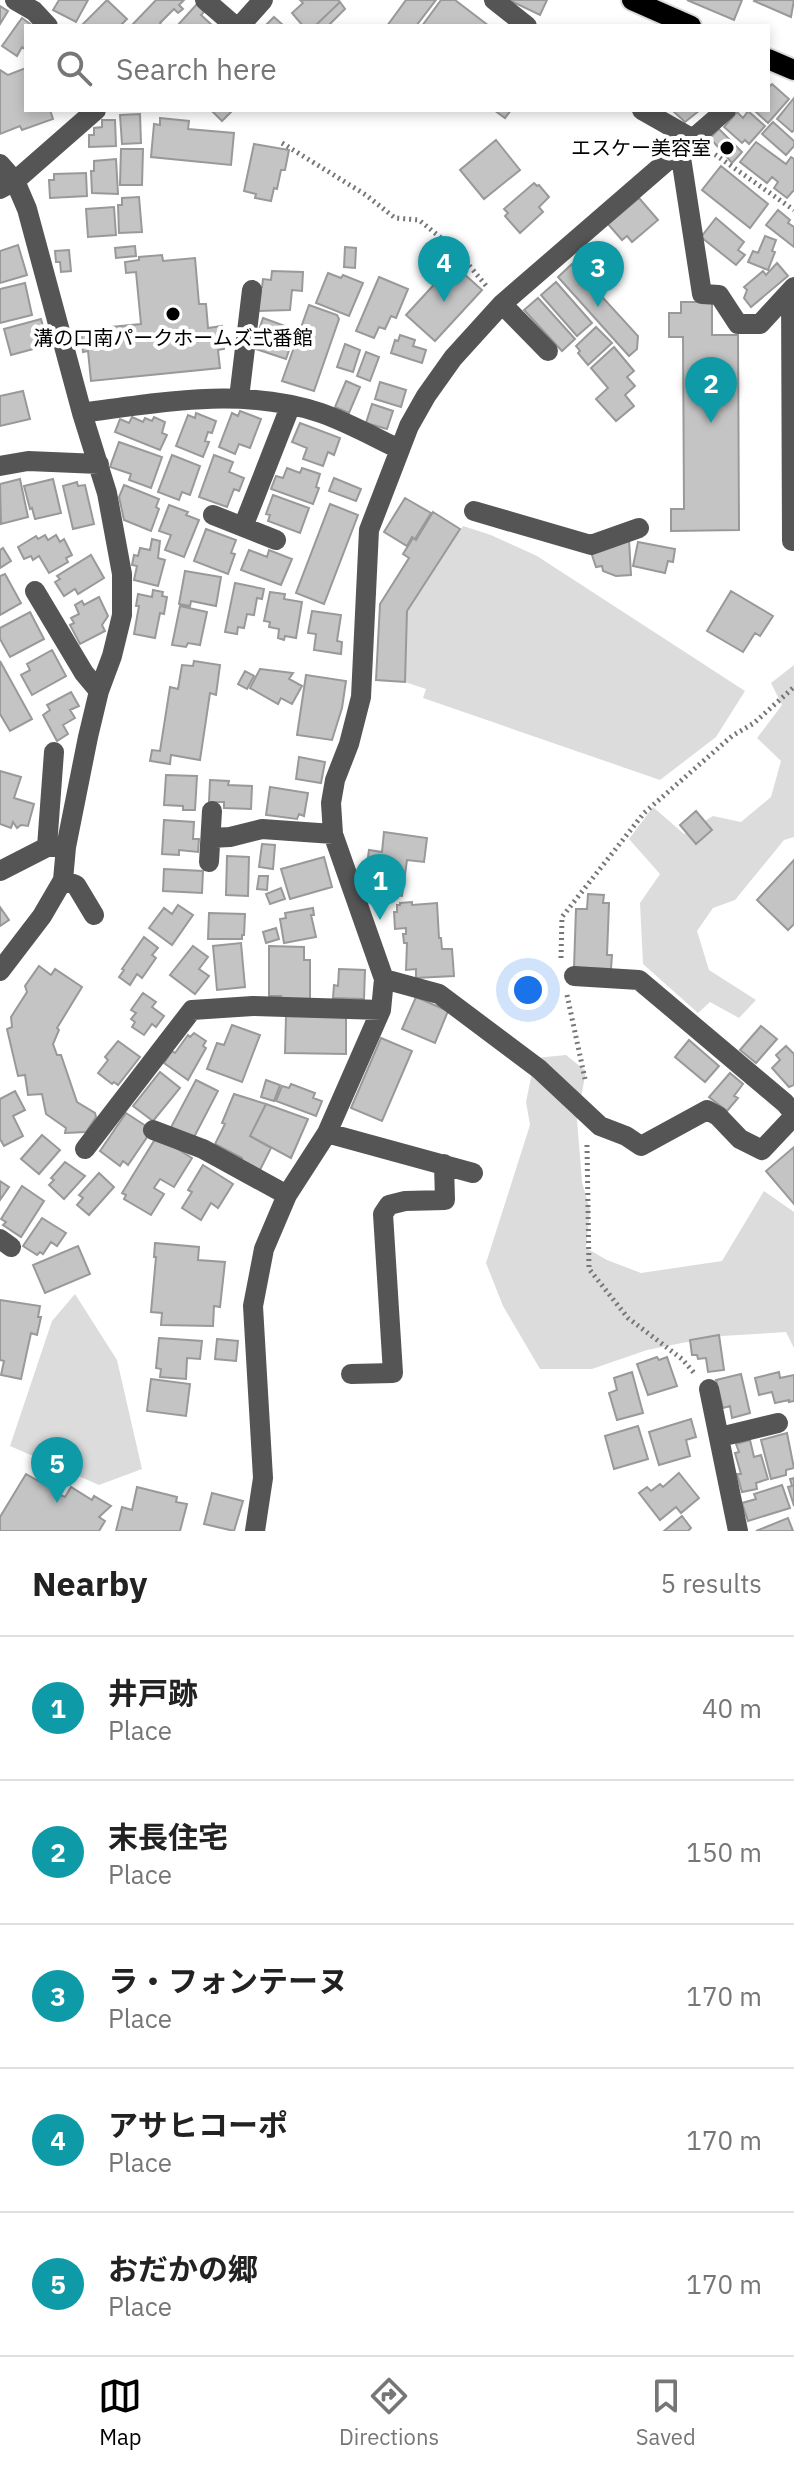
<!DOCTYPE html>
<meta charset="utf-8">
<style>
:root{--surface:#fff;--page:#f6f6f6;--text:#222;--muted:#767676;--line:#e0e0e0;--accent:#000}
body{margin:0;font-family:"IBM Plex Sans","Noto Sans JP",sans-serif;background:var(--page);color:var(--text)}
.you{position:absolute;left:528px;top:990px;width:28px;height:28px;margin:-20px;border:6px solid #fff;border-radius:50%;background:#1a73e8;box-shadow:0 0 0 12px #1a73e833}
.badge{display:grid;place-items:center;width:52px;height:52px;border-radius:50%;background:var(--accent);color:#fff;font-size:26px;font-weight:700}
.pin{position:absolute;translate:-50% -66px;filter:drop-shadow(0 2px 4px #0008)}
.pin::after{content:'';position:absolute;top:42px;width:28px;height:24px;background:inherit;clip-path:polygon(0 0,100% 0,50% 100%)}
.list{margin:0;padding:0;list-style:none}
h2{display:flex;justify-content:space-between;align-items:center;height:104px;margin:0;padding:0 32px;font-size:34px}
h2 small{font-size:26px;font-weight:400;color:var(--muted)}
.list li{display:grid;grid-template-columns:52px 1fr auto;gap:24px;align-items:center;box-sizing:border-box;height:144px;padding:0 32px;border-top:2px solid var(--line)}
.list b{display:block;font-size:30px;white-space:nowrap}
.list p{margin:0;font-size:26px;white-space:nowrap;color:var(--muted)}
.list em{font-size:26px;font-style:normal;color:var(--muted)}
.icon{flex:none;width:44px;height:44px;fill:none;stroke:currentColor;stroke-width:2;stroke-linecap:round;stroke-linejoin:round}
.map{position:relative;flex:none;width:794px;height:1531px;overflow:hidden}
.search{position:absolute;background:var(--surface);box-shadow:0 4px 12px #0003;left:24px;right:24px;top:24px;height:88px;display:flex;align-items:center;gap:20px;box-sizing:border-box;padding:0 28px;border-radius:0px;color:var(--muted);font-size:30px}
.sheet{height:824px;background:var(--surface)}
nav{display:flex;justify-content:space-around;align-items:center;box-sizing:border-box;height:112px;border-top:2px solid var(--line);background:var(--surface);font-size:22px;color:var(--muted)}
nav a{display:grid;justify-items:center;gap:4px}
nav .on{color:var(--accent)}
.map>svg:first-child{display:block}
.green{fill:#dcdcdc}
.building{fill:#c4c4c4;stroke:#999;stroke-width:2}
.lines{fill:none;stroke-linecap:round;stroke-linejoin:round}
.major-casing{stroke:#dbdbdb;stroke-width:24}
.path{stroke:#777;stroke-width:5;stroke-dasharray:2 4;stroke-linecap:butt}
.minor{stroke:#555;stroke-width:20}
.major{stroke:#000;stroke-width:20}
.poi-dot{fill:#000;stroke:#fff;stroke-width:3}
.labels{text-anchor:middle;stroke-width:8;stroke-linejoin:round;paint-order:stroke}
.poi-label{font-size:20px;fill:#000;stroke:#fff;text-anchor:end}
</style>
<div class="map">
<svg width="794" height="1531" viewBox="0 0 794 1531">
<rect width="100%" height="100%" fill="#fff"/>
<path class="green" d="M463 526 491 535 537 556 745 691 716 737 660 780 423 698 426 689 405 682 407 611Z
M794 665V837L784 840 735 900 713 908 697 931 709 970 756 1000 739 1018 710 1002 698 1013 643 964 640 903 660 874 629 839 653 807 684 834 713 816 741 822 771 797 781 761 757 738 782 705 771 683Z
M566 1055 586 1071 577 1119 582 1182 590 1210 586 1248 607 1260 641 1273 722 1261 764 1191 794 1212V1348L786 1332 722 1336 682 1343 647 1350 592 1369H540L503 1306 486 1263 530 1125 526 1102 535 1058Z
M75 1294 117 1360 142 1469 99 1485 10 1446 52 1321Z"/>
<path class="building" d="M59 0H88L76 22 53 10Z
M107 0 127 19 120 26H81Z
M156 0H184L179 5 183 9 178 13 174 9 160 23 162 26H135L133 24Z
M300 0H338L340 2 315 26H303L292 13 303 3Z
M406 0H436L416 26H387Z
M441 0H455L489 26H422Z
M509 0H547L540 15Z
M687 0H742L734 20Z
M794 0 791 17 754 1 755 0Z
M340 2 345 9 328 26H315Z
M197 4 204 12 201 15 213 26H177Z
M0 6 8 11 0 24Z
M274 17 284 26H265Z
M22 18 33 26H26V50L22 47 17 56 2 46Z
M26 68V110H50L53 119 22 130 20 126 0 134V70L8 75Z
M772 84 789 99 768 123 754 110H768V88Z
M794 98V130L792 132 777 119Z
M211 110H233L222 121Z
M494 110H511L505 118Z
M672 110H700L685 122Z
M748 111 765 126 749 144 745 140 742 143 724 127 737 112 743 118Z
M140 114 141 143 122 144 120 115Z
M160 118 189 121 188 129 234 133 231 165 151 157 154 124 160 125Z
M102 120H115L116 146 89 147V135H94V128L102 127Z
M773 122 794 141V146L786 155 762 134Z
M719 129 742 152 732 163 710 138Z
M496 140 520 170 484 199 460 170Z
M756 142 786 164 791 157 794 159V190L787 198 774 188 778 182 772 177 767 183 740 162Z
M254 144 289 150 285 170H281L277 189 274 188 271 201 255 198 256 194 244 191Z
M121 149H143L142 185H120Z
M116 159 118 194 92 193 91 171H94V161Z
M721 166 768 204 750 228 702 190Z
M86 173 87 196 50 198 49 180H54V174Z
M534 183 537 186 539 185 549 197 539 207 543 212 520 233 505 216 508 213 504 209Z
M139 197 142 232 119 233 118 205H122V198Z
M639 198 658 220 632 242 627 236 622 240 608 224Z
M114 207 116 235 88 237 86 209Z
M778 210 790 220 788 223 794 227V247L766 225Z
M716 218 744 242 738 250 745 255 736 265 701 237Z
M765 236 776 240 772 251 775 252 768 270 748 262 753 251 758 253Z
M18 245 27 275 0 283V251Z
M135 246 136 256 116 258 115 248Z
M345 247 356 248 355 268 344 267Z
M69 250 71 271 61 272 60 262H56L55 251Z
M162 255 163 261 195 258 199 304H206L208 328 222 326 224 349 218 350 220 368 91 381 88 351 83 352 81 330 141 324 136 272 126 273 125 262 139 260V257Z
M777 263 788 276 751 307 744 298 747 290 744 287 763 271 766 275Z
M453 264 482 290 435 341 406 315Z
M572 264 638 336 637 349 629 356 558 277Z
M272 271 303 272 302 291 292 290 290 310 258 311 259 287H262L263 279 271 280Z
M328 273 341 278 343 275 363 283 349 316 316 303Z
M379 277 408 289 396 318 391 316 385 329 379 327 374 338 356 331Z
M556 282 592 323 577 336 541 295Z
M25 283 32 315 0 323V289Z
M538 298 575 339 562 351 524 310Z
M681 302H712V335H738L739 530 671 531V509H684L683 337H669V313H681Z
M309 305 337 315 339 319 314 391 282 381Z
M263 318 296 330 286 359 253 348Z
M41 319 48 345 11 355 4 329Z
M596 327 612 343 588 365 578 353 580 351 576 346Z
M400 335 415 340 413 346 426 350 422 363 391 353 395 340 398 341Z
M345 344 360 350 353 372 337 367Z
M614 347 634 371 627 377 635 386 625 395 634 406 616 421 596 399 608 388 591 368Z
M366 352 379 357 370 381 357 376Z
M346 381 360 387 349 413 335 407Z
M380 382 406 390 401 407 375 399Z
M23 391 30 419 0 426V396Z
M372 404 393 411 387 429 366 423Z
M240 411 261 419 250 448 239 444 235 454 219 447 232 413 238 416Z
M196 413 216 421 212 433 208 432 205 441 209 442 203 457 176 446 188 415 195 418Z
M132 417 143 422 145 418 152 421 154 417 165 422 162 433 167 435 160 450 115 432 120 419 129 423Z
M300 423 340 438 334 455 328 452 323 466 303 459 307 448 292 442Z
M119 442 162 457 151 488 129 480 131 474 110 467Z
M172 455 200 466 190 495 182 492 179 500 158 492Z
M214 455 233 462 229 472 244 478 239 491 234 489 227 507 199 497Z
M287 468 300 473 302 468 320 474 316 487 319 488 313 504 271 489 276 476 283 478Z
M334 478 361 489 356 501 329 491Z
M20 479 28 517 1 524 0 484Z
M53 479 61 513 35 519 32 508 30 509 24 486Z
M77 482 78 486 85 485 94 524 73 529 63 486Z
M124 485 159 499 156 507 159 509 151 531 124 520 119 497Z
M273 495 309 508 300 533 268 521 270 515 266 514Z
M405 498 431 513 415 539 412 537 407 546 384 532Z
M330 504 358 515 324 604 296 593Z
M169 505 188 512 186 515 199 520 184 557 165 550 171 535 159 531Z
M433 512 460 529 407 611 405 682 376 680 380 604 409 558 403 554 413 538 416 540Z
M206 529 236 540 231 553 235 554 228 574 194 561Z
M45 535 48 540 56 535 60 542 64 539 72 555 66 558 68 562 49 573 39 556 33 560 31 556 24 559 18 547 36 536 38 539Z
M152 539 160 541 158 558 165 560 158 586 134 580 137 566 132 565 134 555 138 556 140 548 150 550Z
M629 539 631 575 616 576 603 571 602 566 596 567 591 552Z
M638 542 675 549 673 562 668 561 665 573 633 566Z
M3 548 11 561 0 568V550Z
M249 550 267 557 269 550 292 559 281 585 241 570Z
M91 555 104 578 78 594 75 589 64 596 55 582 60 579 57 576Z
M185 571 221 577 216 606 191 601 190 606 179 604Z
M5 574 21 603 0 615V576Z
M235 583 264 589 262 599 257 598 254 615 247 614 244 628 238 627 237 634 225 632Z
M153 590 163 592 162 596 167 597 164 614 160 613 155 638 134 634 139 606H136L138 594 152 597Z
M731 591 773 616 760 636 755 633 743 652 707 631Z
M270 592 285 594 284 599 302 602 296 638 285 636 284 640 278 638 279 629 269 627 270 622 264 621Z
M99 597 108 616 102 625 105 631 80 644 70 625 74 623 71 618 79 614 75 605 82 601 84 605Z
M180 606 207 612 200 645 188 643 186 647 172 645Z
M312 611 341 615 337 641 342 642 341 654 314 650 316 634 308 633Z
M30 612 44 639 10 657 0 639V628Z
M52 650 66 676 32 695 21 675 30 670 27 664Z
M0 661 32 719 10 731 0 714Z
M194 661 220 665 216 695 210 693 200 760 171 755 170 764 150 761 152 750 160 751 170 687 178 689 182 665 193 666Z
M260 669 293 673 289 679 302 686 292 704 281 698 278 704 250 688Z
M245 671 254 676 247 689 238 684Z
M306 675 346 681 342 708 332 740 297 735Z
M71 692 79 706 70 710 75 718 63 725 68 734 57 741 43 715 50 710 47 705Z
M299 757 325 762 321 783 296 779Z
M0 771 21 777 14 798 34 804 28 826 21 825 17 828 13 822 11 828 0 824Z
M166 775 197 776 195 810H183V806L164 805Z
M210 780 229 781 228 785 252 786 251 809 224 808V802H209Z
M270 787 308 793 304 816 299 814 297 819 266 815Z
M696 811 712 830 696 844 680 825Z
M164 820 194 822 193 839H199L198 852 179 850V855L162 854Z
M384 832 427 838 424 862 407 860 402 896 377 893 378 881 365 879 369 850 382 852Z
M262 844 275 845 273 869 259 867Z
M227 856 249 857 248 896 226 895Z
M324 857 332 887 290 899 281 869Z
M794 860V924L788 930 757 900Z
M164 869 203 871 202 893 163 891Z
M259 876H268L267 890 257 889Z
M281 888 285 899 270 904 266 894Z
M588 894 604 895 603 903H609L607 955H612L611 969 574 968 576 909H587Z
M412 902V905L437 903 439 938H441L442 949H452L454 976 416 978V969L406 970 407 943H404L403 934H406V928L395 929 394 912H397V905H400V903Z
M178 905 193 915 172 945 149 928 164 908 172 914Z
M0 907 9 920 0 926Z
M313 908 314 915H311L316 937 284 943 280 919 286 918 285 913Z
M209 913 245 914 244 935H242V939H208Z
M276 928 279 939 266 943 263 932Z
M144 937 158 948 152 955 156 958 142 978 137 974 130 985 119 977 124 970 122 969Z
M241 943 245 987 217 990 213 946Z
M193 946 208 957 199 969 209 976 195 994 170 975Z
M269 946 304 947V960H310V1000L280 999 281 996H269Z
M39 966 51 975 55 969 82 987 57 1028 59 1030 53 1044 57 1055H61L77 1102 95 1113 96 1117 86 1132 65 1133 66 1128 46 1114 42 1094 28 1095 25 1075 18 1076 7 1029 12 1027 11 1017 27 992 25 986Z
M339 969 365 970 364 999 333 998 334 985 338 986Z
M143 993 156 1002 152 1007 164 1016 156 1027 152 1024 144 1035 132 1027 135 1022 131 1019 136 1013 131 1010Z
M416 997 448 1011 435 1043 402 1029Z
M286 1016 346 1017V1054L285 1053Z
M232 1025 260 1035 242 1082 207 1069 217 1043 224 1045Z
M761 1026 777 1039 756 1063 740 1050Z
M194 1033 206 1041 203 1046 206 1048 188 1080 164 1063 172 1051 175 1053 188 1035 190 1037Z
M381 1038 412 1051 382 1121 351 1108Z
M689 1040 719 1066 705 1082 675 1057Z
M118 1041 140 1057 118 1085 114 1082 112 1084 98 1073 108 1060 105 1057Z
M786 1046 794 1054V1085L789 1087 772 1068 780 1060 776 1055Z
M160 1072 180 1088 153 1121 133 1106Z
M730 1073 743 1084 734 1096 738 1098 727 1111 709 1097Z
M196 1080 218 1091 191 1143 169 1131Z
M266 1080 280 1085 274 1101 261 1097Z
M291 1084 315 1093 313 1098 322 1101 316 1116 276 1101 282 1086 289 1088Z
M15 1091 25 1110 13 1116 23 1136 4 1146 0 1139V1099Z
M234 1094 266 1104 250 1136 271 1148 260 1170 241 1161 242 1158 215 1144 225 1124 222 1123Z
M266 1104 308 1119 291 1158 250 1136Z
M126 1113 152 1130 128 1165 123 1161 120 1166 100 1151Z
M42 1135 60 1150 39 1174 21 1159Z
M157 1136 192 1158 174 1187 160 1179 154 1188 164 1194 151 1215 124 1199 126 1195 122 1193Z
M794 1147V1204L766 1171Z
M65 1162 85 1176 64 1199 49 1185 54 1180 51 1178Z
M203 1165 233 1184 218 1208 211 1203 201 1220 182 1208 192 1192 188 1190Z
M99 1173 114 1187 89 1215 77 1205 83 1198 79 1195Z
M0 1181 9 1187 0 1200Z
M22 1186 44 1201 21 1237 3 1225 6 1222 1 1219Z
M42 1218 66 1233 57 1246 51 1242 43 1254 40 1252 37 1255 23 1246Z
M155 1243 199 1247 198 1260 225 1262 220 1307 214 1306 213 1326 161 1325 162 1313 151 1312 156 1257H154Z
M78 1246 90 1274 45 1293 33 1265Z
M0 1300 40 1306 38 1317H41L37 1335 31 1333 21 1379 1 1375 4 1361 0 1360Z
M719 1335 724 1370 708 1372 706 1358 698 1359 697 1355H692L690 1340Z
M159 1338 202 1341 200 1359 187 1358 186 1379 160 1377 161 1369 156 1368Z
M217 1339 238 1341 236 1361 215 1359Z
M657 1357 659 1360 667 1357 677 1386 648 1395 637 1364Z
M632 1372 643 1413 617 1420 609 1393 617 1390 614 1378Z
M779 1372 780 1378 794 1375V1401L789 1402V1400L775 1403 772 1392 759 1395 755 1378Z
M741 1374 750 1413 732 1418 730 1406 723 1408 716 1380Z
M151 1379 190 1384 186 1416 147 1411Z
M691 1419 696 1437 686 1440 690 1456 659 1465 649 1432Z
M638 1426 648 1459 614 1469 605 1436Z
M787 1433 794 1468 786 1470V1475L771 1479 761 1440Z
M750 1440 754 1457 761 1455 768 1479 756 1483 757 1489 742 1492 737 1474H741L735 1453 739 1452 736 1444Z
M49 1471 64 1479 56 1493 65 1497 71 1487 92 1500 94 1496 111 1506 99 1517 105 1521 99 1531H0V1517L26 1474 42 1483Z
M679 1473 699 1498 681 1513 676 1507 660 1520 639 1493 647 1487 651 1491 660 1484 663 1487Z
M794 1478V1506L788 1487 792 1486 790 1479Z
M782 1485 790 1508 748 1521 742 1503 756 1499 754 1494Z
M137 1487 177 1497 176 1502 187 1504 180 1531H116L122 1507 132 1510Z
M212 1493 243 1501 234 1531 204 1524Z
M682 1516 691 1528 688 1531H664Z
M788 1518 793 1531H756Z"/>
<g class="lines">
<defs>
<path id="major" d="M632 0 691 26
M768 59 794 70"/>
</defs>
<use href="#major" class="major-casing"/>
<path class="path" d="M282 143 366 195 395 218 419 220 457 251 488 288
M710 151 794 210
M561 958 562 917 644 813 732 736 754 723 794 687
M567 995 585 1079
M587 1145 589 1269 628 1318 682 1359 695 1374"/>
<path class="minor" d="M15 0 34 11 48 26
M205 0 235 26
M494 0 527 26
M240 26 263 0
M642 110 693 139
M680 151 702 294 719 295 738 324H760L794 287
M0 164 15 181 27 209 82 413 107 493 122 574V615L112 656 99 691 88 737 66 847 63 880 42 916 0 971
M0 189 15 181 96 110
M791 290 792 541
M502 304 548 351
M239 398 252 290
M82 413C161 402 243 387 321 413 347 422 374 437 399 449
M0 466 28 461 99 464
M474 511 591 545 639 528
M213 515 276 540
M243 527 290 407
M35 591 84 673 99 691
M211 838 230 837 262 829 333 834
M47 847 54 752
M209 862 212 811
M0 871 47 847H58
M63 880 76 885 94 915
M574 976 639 980 785 1103 794 1114
M384 979 439 994 539 1069 600 1126 626 1136 641 1146 707 1110 718 1116 740 1139 762 1150 794 1116
M153 1130 203 1149 287 1195
M327 1133 473 1173
M85 1149 192 1010 253 1006 381 1010
M0 1239 11 1247
M351 1374 393 1373 383 1214 389 1205 405 1201 445 1200 444 1164
M709 1389 738 1531
M720 1437 778 1423
M255 1531 263 1478 253 1306 264 1249 287 1195 327 1133 381 1010 384 979 333 834 331 803 335 780 349 744 361 697 369 530 409 426 426 396 453 358 502 304 726 110"/>
<use href="#major" class="major"/>
</g>
<g class="poi-dot">
<circle cx="727" cy="148" r="8"/>
<circle cx="173" cy="314" r="8"/>
</g>
<g class="labels">
<g class="poi-label">
<text x="711" y="155">エスケー美容室</text>
<text x="173" y="345" text-anchor="middle">溝の口南パークホームズ弍番館</text>
</g>
</g>
</svg>
<div class="you"></div>
<div class="pin badge" style="left:380px;top:920px;background:#0f9aa8">1</div>
<div class="pin badge" style="left:711px;top:423px;background:#0f9aa8">2</div>
<div class="pin badge" style="left:598px;top:307px;background:#0f9aa8">3</div>
<div class="pin badge" style="left:444px;top:302px;background:#0f9aa8">4</div>
<div class="pin badge" style="left:57px;top:1503px;background:#0f9aa8">5</div>
<div class="search"><svg class="icon" aria-label="search" viewBox="0 0 24 24"><circle cx="10" cy="10" r="6"/><path d="M15 15l6 6"/></svg>Search here</div>
</div>
<section class="sheet">
<h2>Nearby<small>5 results</small></h2>
<ul class="list">
<li><span class="badge" style="background:#0f9aa8">1</span><div><b>井戸跡</b><p>Place</p></div><em>40 m</em></li>
<li><span class="badge" style="background:#0f9aa8">2</span><div><b>末長住宅</b><p>Place</p></div><em>150 m</em></li>
<li><span class="badge" style="background:#0f9aa8">3</span><div><b>ラ・フォンテーヌ</b><p>Place</p></div><em>170 m</em></li>
<li><span class="badge" style="background:#0f9aa8">4</span><div><b>アサヒコーポ</b><p>Place</p></div><em>170 m</em></li>
<li><span class="badge" style="background:#0f9aa8">5</span><div><b>おだかの郷</b><p>Place</p></div><em>170 m</em></li>
</ul>
</section>
<nav>
<a class="on"><svg class="icon" aria-label="map" viewBox="0 0 24 24"><path d="M3 6l6-2 6 2 6-2v14l-6 2-6-2-6 2zM9 4v14M15 6v14"/></svg>Map</a>
<a><svg class="icon" aria-label="directions" viewBox="0 0 24 24"><path d="M12 3l9 9-9 9-9-9zM9 14v-3h6M13 9l2 2-2 2"/></svg>Directions</a>
<a><svg class="icon" aria-label="saved" viewBox="0 0 24 24"><path d="M7 4h10v16l-5-4-5 4z"/></svg>Saved</a>
</nav>
